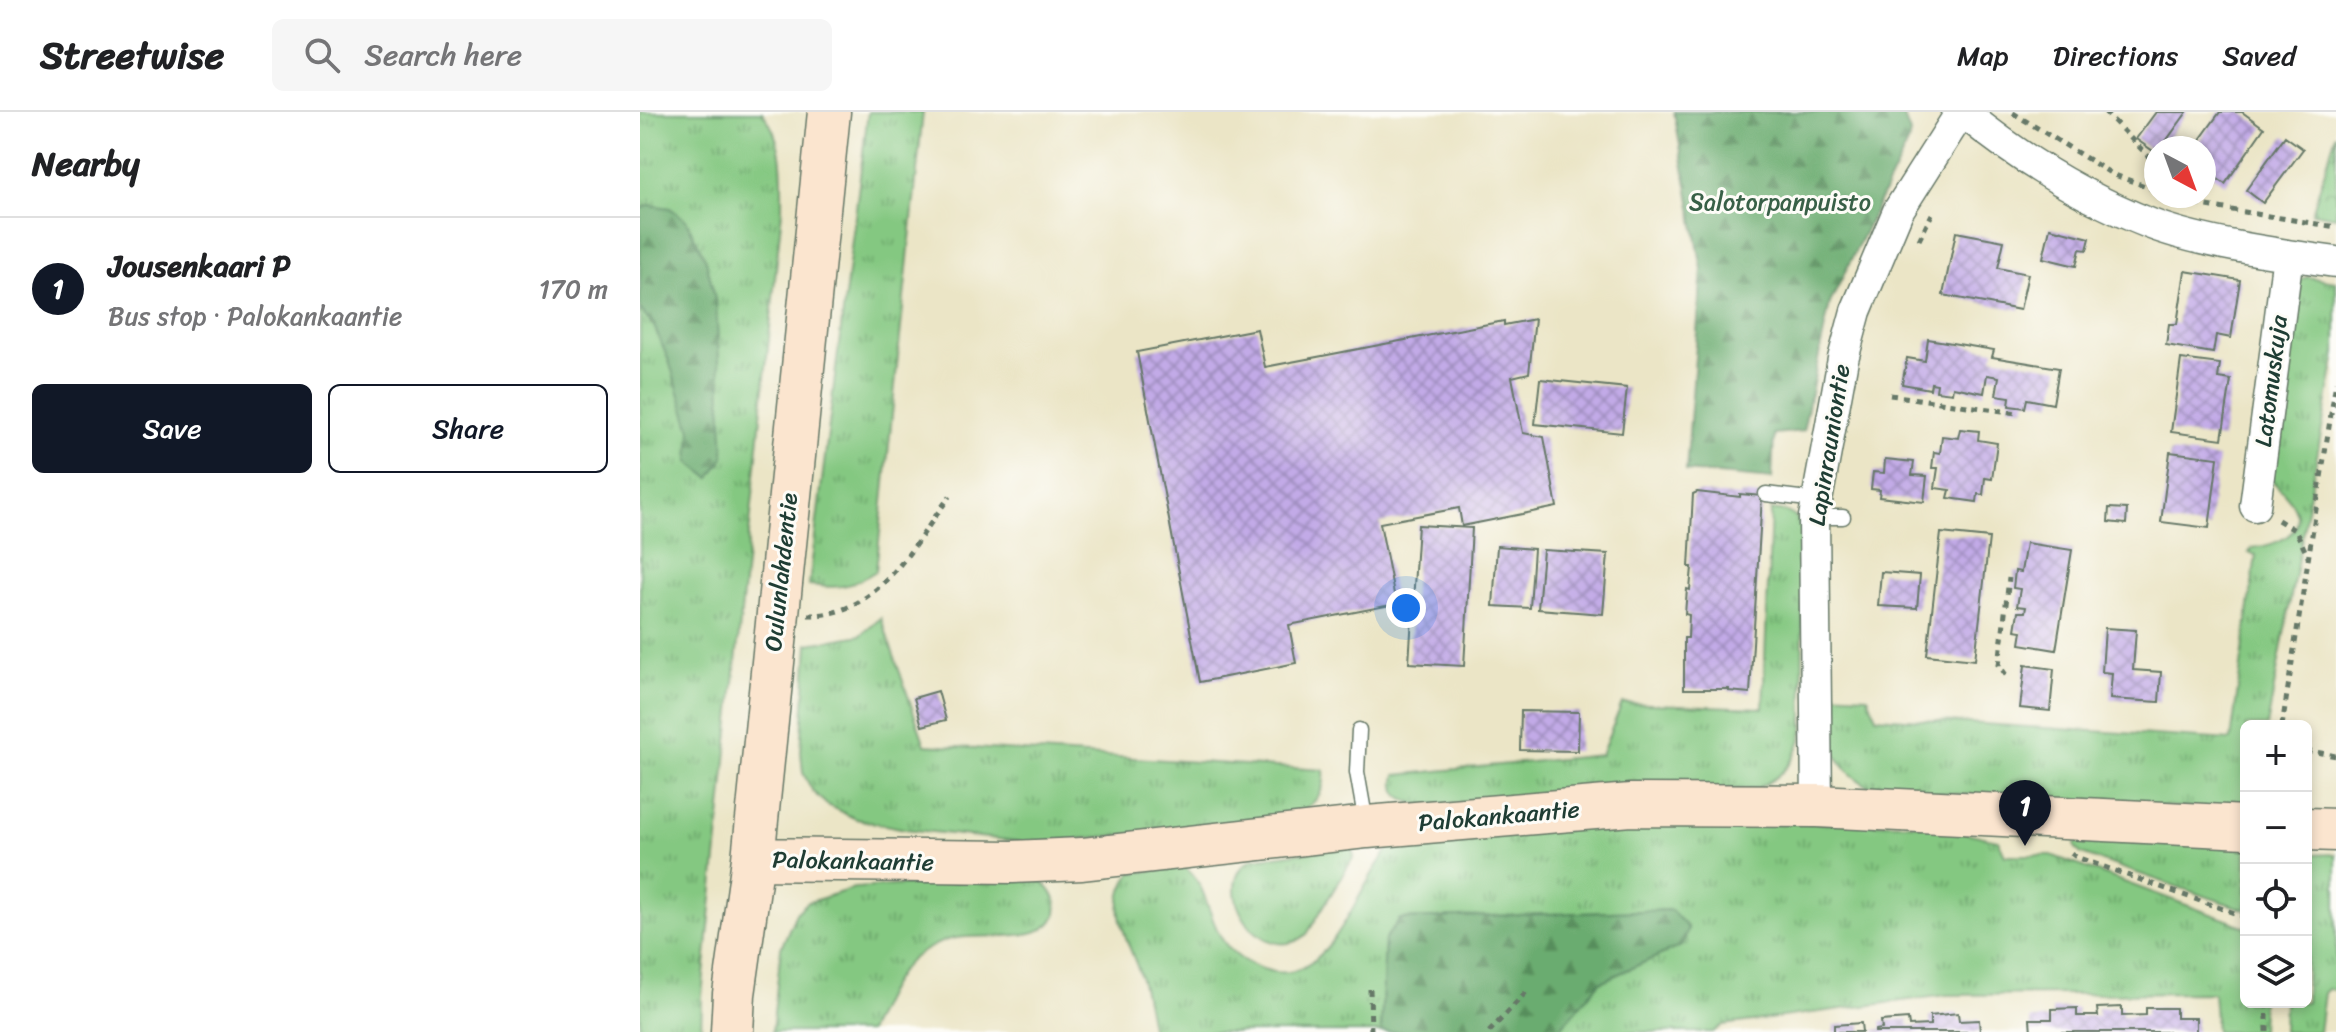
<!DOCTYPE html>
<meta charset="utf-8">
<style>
:root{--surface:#fff;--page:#f6f6f6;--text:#202124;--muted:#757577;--line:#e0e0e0;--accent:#111827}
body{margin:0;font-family:Sriracha,sans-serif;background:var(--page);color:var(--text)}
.controls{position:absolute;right:24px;bottom:24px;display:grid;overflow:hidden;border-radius:12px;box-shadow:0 4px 12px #0003}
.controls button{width:72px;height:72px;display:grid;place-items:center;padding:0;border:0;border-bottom:2px solid var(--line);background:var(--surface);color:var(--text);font:40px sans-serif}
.compass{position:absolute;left:1504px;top:24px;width:72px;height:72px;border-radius:50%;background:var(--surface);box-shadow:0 4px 12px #0003;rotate:139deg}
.you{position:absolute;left:766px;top:496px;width:28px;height:28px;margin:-20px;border:6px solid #fff;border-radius:50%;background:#1a73e8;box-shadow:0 0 0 12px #1a73e833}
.badge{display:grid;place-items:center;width:52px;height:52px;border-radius:50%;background:var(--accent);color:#fff;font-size:26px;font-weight:700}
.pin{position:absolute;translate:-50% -66px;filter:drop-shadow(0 2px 4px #0008)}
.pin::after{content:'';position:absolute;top:42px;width:28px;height:24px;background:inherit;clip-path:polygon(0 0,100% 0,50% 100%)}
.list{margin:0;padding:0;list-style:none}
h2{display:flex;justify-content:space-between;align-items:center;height:104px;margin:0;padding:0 32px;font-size:34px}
h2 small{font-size:26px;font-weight:400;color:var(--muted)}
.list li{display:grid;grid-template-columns:52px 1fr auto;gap:24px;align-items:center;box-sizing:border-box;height:144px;padding:0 32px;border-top:2px solid var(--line)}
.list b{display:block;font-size:30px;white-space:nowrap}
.list p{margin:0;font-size:26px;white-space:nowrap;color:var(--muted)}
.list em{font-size:26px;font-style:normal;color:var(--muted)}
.actions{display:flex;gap:16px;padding:24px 32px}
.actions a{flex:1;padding:18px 0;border:2px solid var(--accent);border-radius:12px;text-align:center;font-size:28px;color:var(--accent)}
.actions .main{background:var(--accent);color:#fff}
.icon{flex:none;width:44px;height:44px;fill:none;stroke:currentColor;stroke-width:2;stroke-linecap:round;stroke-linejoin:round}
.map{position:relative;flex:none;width:1696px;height:920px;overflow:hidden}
header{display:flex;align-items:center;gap:48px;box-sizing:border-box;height:112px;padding:0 40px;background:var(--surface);border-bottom:2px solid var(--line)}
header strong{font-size:38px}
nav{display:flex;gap:44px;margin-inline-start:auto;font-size:28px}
.search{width:560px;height:72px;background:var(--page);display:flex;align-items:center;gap:20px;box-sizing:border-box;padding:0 28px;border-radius:12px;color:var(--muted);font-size:30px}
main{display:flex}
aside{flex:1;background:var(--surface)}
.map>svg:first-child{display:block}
.grass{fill:url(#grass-tufts);stroke:#52825a;stroke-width:2}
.forest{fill:url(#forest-firs);stroke:#457452;stroke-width:2}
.park{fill:url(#park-crowns);stroke:#52825a;stroke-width:2}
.building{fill:url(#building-cross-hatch)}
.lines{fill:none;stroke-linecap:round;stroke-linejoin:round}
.lane-casing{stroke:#667867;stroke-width:17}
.street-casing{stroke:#667867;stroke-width:33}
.secondary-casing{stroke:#667867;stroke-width:45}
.path{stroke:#667867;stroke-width:5;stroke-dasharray:6 6;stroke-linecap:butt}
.lane{stroke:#fff;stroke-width:14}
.street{stroke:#fff;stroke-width:30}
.secondary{stroke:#fbe5cf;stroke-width:42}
.labels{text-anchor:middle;stroke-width:6;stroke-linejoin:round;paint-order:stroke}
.park-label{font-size:24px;fill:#386047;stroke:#fdfcf7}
.street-label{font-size:24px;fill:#1f3d34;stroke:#fdfcf7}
</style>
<header>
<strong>Streetwise</strong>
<div class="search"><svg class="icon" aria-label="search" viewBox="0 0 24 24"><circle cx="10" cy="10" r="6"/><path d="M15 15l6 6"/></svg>Search here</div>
<nav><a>Map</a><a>Directions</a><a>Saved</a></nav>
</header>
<main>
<aside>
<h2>Nearby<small></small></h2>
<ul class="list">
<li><span class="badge">1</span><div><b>Jousenkaari P</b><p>Bus stop · Palokankaantie</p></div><em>170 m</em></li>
</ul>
<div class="actions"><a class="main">Save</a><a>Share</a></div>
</aside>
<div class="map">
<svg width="1696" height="920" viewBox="0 0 1696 920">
<defs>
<pattern id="grass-tufts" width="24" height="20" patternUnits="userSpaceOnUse" patternTransform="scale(2)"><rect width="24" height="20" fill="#84c881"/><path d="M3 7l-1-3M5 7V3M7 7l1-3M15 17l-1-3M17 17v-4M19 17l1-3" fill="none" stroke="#6ba46a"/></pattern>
<pattern id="forest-firs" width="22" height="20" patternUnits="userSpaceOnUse" patternTransform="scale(2)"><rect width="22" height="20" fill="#6bac6f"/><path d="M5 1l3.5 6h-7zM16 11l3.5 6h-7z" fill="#578d5c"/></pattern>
<pattern id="park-crowns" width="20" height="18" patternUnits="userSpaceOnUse" patternTransform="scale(2)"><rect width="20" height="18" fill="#84c881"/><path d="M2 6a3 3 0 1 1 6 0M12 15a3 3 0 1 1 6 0" fill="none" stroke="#6ba46a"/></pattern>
<pattern id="building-cross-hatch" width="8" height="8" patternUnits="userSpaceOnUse" patternTransform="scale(2)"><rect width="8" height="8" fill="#c2aae7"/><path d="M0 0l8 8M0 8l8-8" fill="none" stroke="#9d8cbc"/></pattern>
</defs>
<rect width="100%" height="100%" fill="#fdfcf7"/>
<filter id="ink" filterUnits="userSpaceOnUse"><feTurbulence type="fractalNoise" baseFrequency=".0125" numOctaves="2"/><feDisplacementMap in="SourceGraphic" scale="16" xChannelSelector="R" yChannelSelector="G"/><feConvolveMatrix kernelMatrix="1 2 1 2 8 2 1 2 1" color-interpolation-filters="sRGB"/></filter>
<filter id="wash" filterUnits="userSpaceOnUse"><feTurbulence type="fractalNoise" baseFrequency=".006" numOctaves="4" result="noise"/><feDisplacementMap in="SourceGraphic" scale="32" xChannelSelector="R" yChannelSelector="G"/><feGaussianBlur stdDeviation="1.8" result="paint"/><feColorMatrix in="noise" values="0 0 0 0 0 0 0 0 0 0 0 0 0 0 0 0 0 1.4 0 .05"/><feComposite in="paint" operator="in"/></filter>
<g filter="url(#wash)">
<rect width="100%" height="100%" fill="#ebe5c6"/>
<path class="grass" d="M0 0H122C145 28 142 64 142 98L62 884 61 920H0Z
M228 0H283L236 459C209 476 199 477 169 473Z
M1667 165 1696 170V241L1627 614H1606V699L1234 677C1189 655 1189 627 1187 582L1228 584 1236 605 1591 628 1616 443 1609 441 1612 436C1631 434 1669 423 1654 395 1649 384 1636 374 1629 365L1658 168Z
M1131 398 1147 400 1162 409 1163 620C1156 648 1145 663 1118 676L779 693C762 688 751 683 756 663L961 643 982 591 1123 596Z
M241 506 285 633 684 658C687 684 669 697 647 708L394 731 265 717 216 707 187 693 173 680 163 661 161 640 168 532 221 523Z
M990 708 1285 712 1358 728 1365 743H1411L1606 815V890H1622L1621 920H1576L1573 881 1306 883 1083 913 1073 920H917L960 870 1043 833 1048 816 1031 798 760 807 745 827 741 920H512C508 900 505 877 498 857 486 824 467 794 491 761L544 755C568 772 567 806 584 830 594 844 607 852 623 857 691 882 716 770 753 733Z
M1476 726 1606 736V798L1441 742 1435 735V731Z
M711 734 714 744 667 822C623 860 566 774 612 747Z
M1696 742V878L1688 877 1684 881 1679 920H1643L1644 890H1666L1668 743Z
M398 765C408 775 419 786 416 801 409 833 341 821 316 826 302 828 289 836 277 843 253 860 241 895 228 920H132L141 836 156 801 167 791 214 776Z"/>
<path class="forest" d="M1034 0H1262L1270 21 1268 31 1190 191 1163 319 1134 322 1132 367 1046 359 1062 157Z
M10 93 30 96 46 108 66 148 76 191 84 345 70 366 49 350 51 318 29 249 14 214 0 197V97Z
M1031 798 1048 816 1043 833 960 870 917 920H741L745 827 760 807Z"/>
<path class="park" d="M1696 22V105L1672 101Z"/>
<g id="blocks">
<path class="building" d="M1516 0H1547L1521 36H1516V41L1496 27Z
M1580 0H1602L1624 16 1585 72 1564 57V36H1554Z
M1645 24 1663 37 1623 91 1606 78Z
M1410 116 1450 126 1447 138 1440 137 1436 154 1403 146Z
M1316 120 1364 129 1358 156 1388 162 1380 198 1303 183Z
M1545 159 1600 168 1591 226 1576 223 1573 241 1526 233 1529 212H1537Z
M895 207 889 261 872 265 883 321 904 325 917 395 822 414 819 396 740 411 756 492 649 513 656 551 560 570 497 240 617 217 625 255 864 209V213Z
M1288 227 1354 238 1352 245 1419 256 1413 292 1387 287 1385 296 1369 294 1370 285 1356 283 1359 265 1347 263 1344 281 1313 275 1312 281 1296 279 1297 272 1291 271 1290 277 1262 272 1267 246 1285 249Z
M1541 247 1580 252 1578 266 1591 268 1582 327 1531 320Z
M900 267 987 276 982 321 895 312Z
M1320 317 1339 319 1338 328 1357 331 1352 367 1345 366 1343 383 1338 382 1337 390 1308 386 1310 378 1295 376 1298 356H1292L1294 340 1300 341 1302 324 1318 326Z
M1530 340 1578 346 1569 416 1521 410Z
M1245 347 1274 350 1272 363 1287 364 1284 390 1239 385 1240 378 1231 377 1233 360 1244 361Z
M1057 380 1100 385V382L1122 384 1110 581 1089 579V577H1044V526H1048L1049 503 1045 502 1047 477 1050 478 1052 455H1049L1053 382Z
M1469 396 1487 397 1486 412 1468 410Z
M778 413 832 416 824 554 769 551Z
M1301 421 1349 426 1335 548 1287 543Z
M1386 431 1432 438 1416 538 1380 532 1382 519 1375 518 1378 500H1385L1386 495 1377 494 1380 477 1373 476 1375 459 1381 460Z
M857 434 894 437 890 496 853 494Z
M903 438 968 442 963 502 898 497Z
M1241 460 1280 463 1277 496 1238 494Z
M1465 516 1496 518 1493 558 1521 560 1519 590 1470 587 1472 561 1462 560Z
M1385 553 1414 557 1410 599 1380 596Z
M298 579 306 608 282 614 274 586Z
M881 599 939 600 938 639 880 638Z
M1482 895V904L1506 903V896H1536V906H1556V920H1391L1390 907H1412V897L1437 896V904H1458L1457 896Z
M1318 901 1319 909 1339 908 1340 920H1235V918L1242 917 1241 909 1268 907 1269 914 1290 913V904Z
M1221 911 1222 920H1194V913Z"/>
</g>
</g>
<g filter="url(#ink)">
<use href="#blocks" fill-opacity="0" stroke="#667867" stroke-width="2"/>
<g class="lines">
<defs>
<path id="lane" d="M1126 382 1176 388
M1174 405H1203
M719 618 717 660 726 711"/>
<path id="street" d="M1323 0C1380 47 1442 85 1511 112 1564 132 1639 142 1696 150
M1615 394 1648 143
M1177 694 1174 405 1203 247 1216 199 1258 99 1321 0"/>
<path id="secondary" d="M1666 717 1696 718
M113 747 372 750 442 747 727 715 991 693 1177 694 1606 715
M92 920 94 882 113 747 189 0"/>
</defs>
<use href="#lane" class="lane-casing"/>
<use href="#street" class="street-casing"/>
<use href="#secondary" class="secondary-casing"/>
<path class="path" d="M1465 0 1510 46
M1373 1 1472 62 1516 78
M1533 84 1555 92 1696 115
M1279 128 1292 102
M1250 283 1377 301
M1638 408 1656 419 1668 445
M168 503C238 505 273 433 310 384
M1366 563 1359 553 1369 466
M1642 614 1696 270
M1666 638 1696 644
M1431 741 1436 745 1606 805
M730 877 731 920
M849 920 889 877
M1627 920V890"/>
<use href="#lane" class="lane"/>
<use href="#street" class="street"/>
<use href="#secondary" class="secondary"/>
</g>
</g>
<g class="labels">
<g class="park-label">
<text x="1140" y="98">Salotorpanpuisto</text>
</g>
<g class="street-label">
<text transform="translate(1631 269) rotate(-83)" y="8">Latomuskuja</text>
<text transform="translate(1189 333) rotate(-81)" y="8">Lapinrauniontie</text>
<text transform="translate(141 460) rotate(-84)" y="8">Oulunlahdentie</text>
<text transform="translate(859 704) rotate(-5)" y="8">Palokankaantie</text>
<text transform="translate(213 749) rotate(1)" y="8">Palokankaantie</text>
</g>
</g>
</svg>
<div class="controls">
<button>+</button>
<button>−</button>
<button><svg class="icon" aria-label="locate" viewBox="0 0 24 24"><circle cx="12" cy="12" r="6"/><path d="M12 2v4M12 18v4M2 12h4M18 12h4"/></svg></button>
<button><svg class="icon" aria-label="layers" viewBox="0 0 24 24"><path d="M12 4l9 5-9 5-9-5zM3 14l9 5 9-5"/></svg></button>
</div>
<svg class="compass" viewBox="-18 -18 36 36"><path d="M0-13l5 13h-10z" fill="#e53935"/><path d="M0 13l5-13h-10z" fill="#757577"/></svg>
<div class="you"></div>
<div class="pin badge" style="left:1385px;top:734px">1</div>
</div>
</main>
